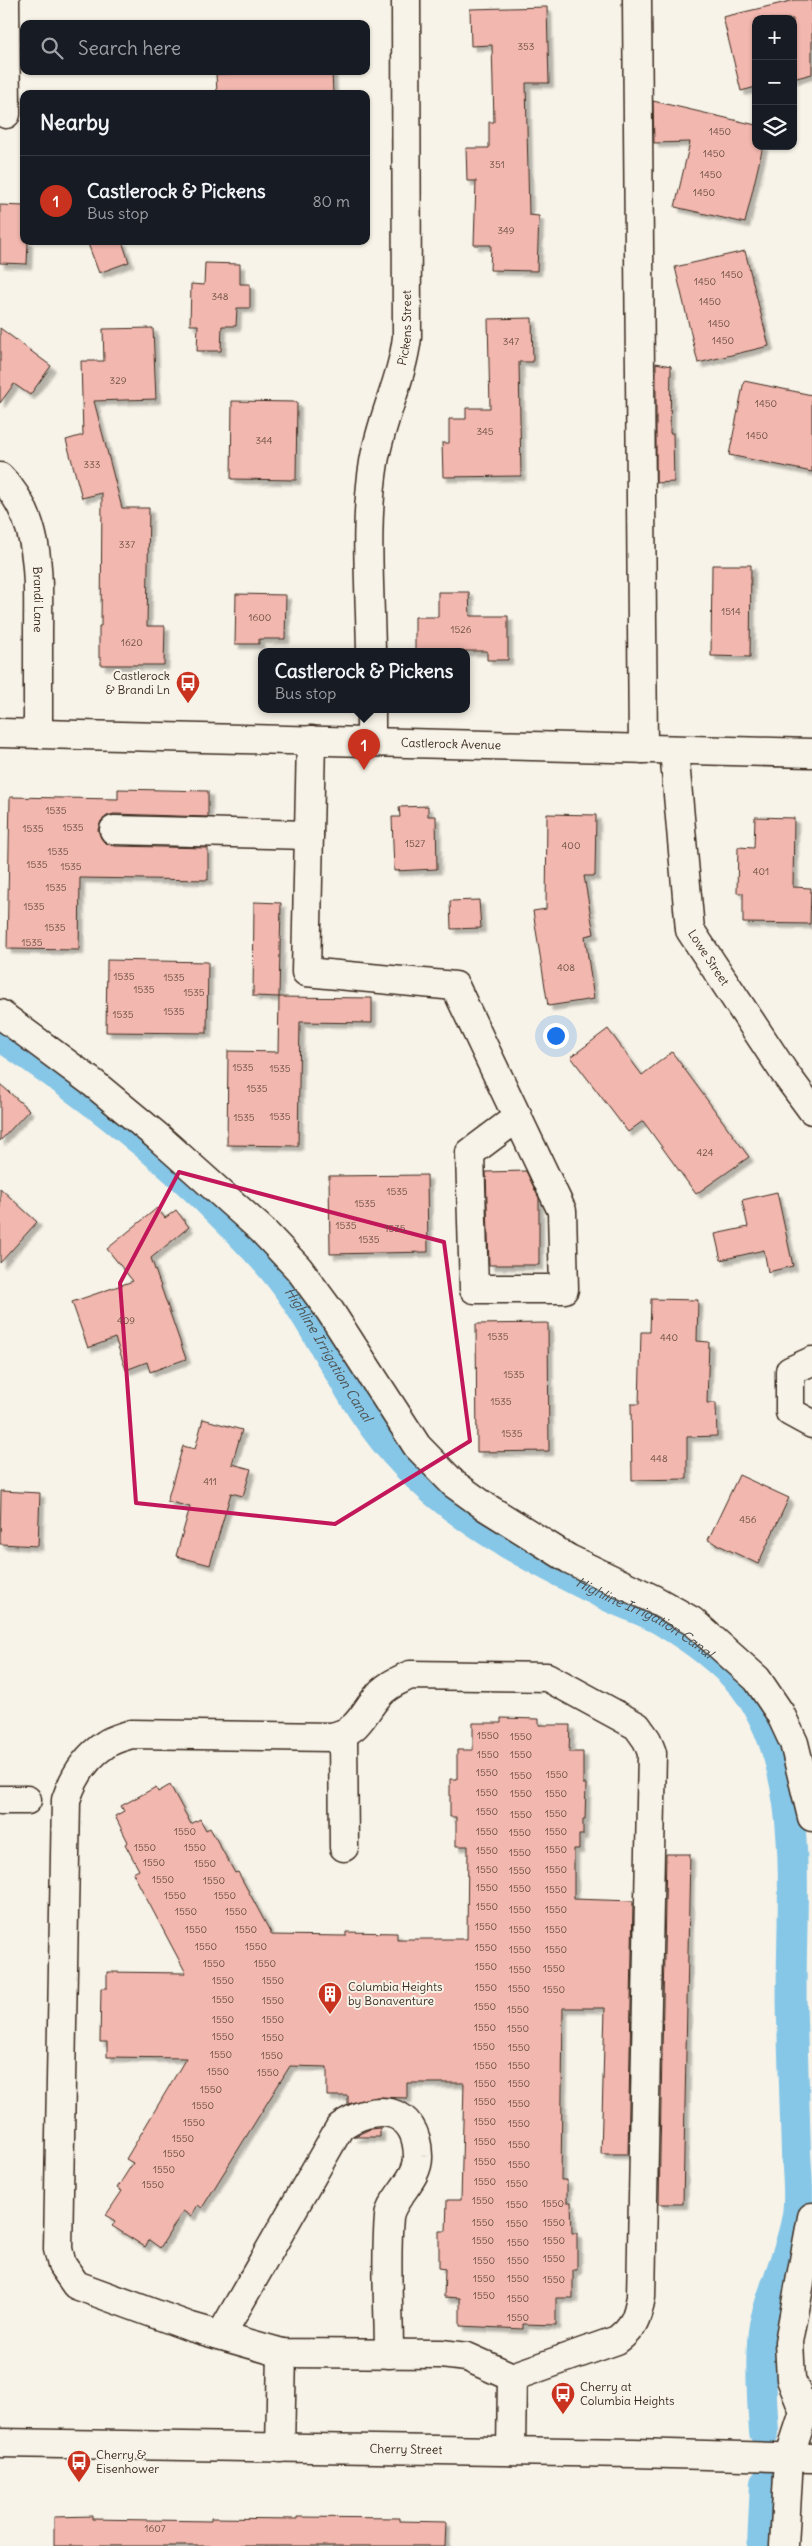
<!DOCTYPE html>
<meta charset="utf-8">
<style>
:root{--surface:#171b24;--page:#242831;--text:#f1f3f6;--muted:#9ea1a6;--line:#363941;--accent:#c8321e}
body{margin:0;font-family:Delius,sans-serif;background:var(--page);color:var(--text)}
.controls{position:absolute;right:15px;top:15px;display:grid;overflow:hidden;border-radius:10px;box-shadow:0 1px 4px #0004}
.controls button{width:45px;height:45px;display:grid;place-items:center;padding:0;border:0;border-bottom:1px solid var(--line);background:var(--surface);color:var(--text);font:25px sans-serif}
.you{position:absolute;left:555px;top:1035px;width:18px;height:18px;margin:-12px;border:4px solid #fff;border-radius:50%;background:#1a73e8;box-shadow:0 0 0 8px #1a73e833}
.badge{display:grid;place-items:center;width:32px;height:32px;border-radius:50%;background:var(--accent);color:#fff;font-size:16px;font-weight:700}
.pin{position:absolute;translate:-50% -41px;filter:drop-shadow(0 1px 2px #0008)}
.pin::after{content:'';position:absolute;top:26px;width:18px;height:15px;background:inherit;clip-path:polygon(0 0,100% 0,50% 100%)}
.popup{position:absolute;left:258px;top:648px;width:212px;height:65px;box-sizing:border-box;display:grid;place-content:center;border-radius:10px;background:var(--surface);filter:drop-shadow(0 1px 4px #0005);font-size:16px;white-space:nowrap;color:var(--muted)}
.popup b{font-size:19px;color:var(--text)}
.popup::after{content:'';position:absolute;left:50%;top:100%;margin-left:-10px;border:10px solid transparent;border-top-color:var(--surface)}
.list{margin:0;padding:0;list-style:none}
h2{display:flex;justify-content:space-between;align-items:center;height:65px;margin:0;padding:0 20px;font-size:21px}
h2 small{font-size:16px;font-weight:400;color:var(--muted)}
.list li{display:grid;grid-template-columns:32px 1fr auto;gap:15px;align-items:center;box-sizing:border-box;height:90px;padding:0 20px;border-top:1px solid var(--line)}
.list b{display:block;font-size:19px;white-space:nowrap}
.list p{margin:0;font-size:16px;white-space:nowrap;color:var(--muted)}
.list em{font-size:16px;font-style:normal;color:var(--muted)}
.icon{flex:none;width:28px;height:28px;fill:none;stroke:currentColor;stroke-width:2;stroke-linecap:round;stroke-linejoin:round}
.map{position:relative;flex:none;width:812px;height:2546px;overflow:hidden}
.search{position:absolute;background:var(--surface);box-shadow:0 1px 4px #0004;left:20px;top:20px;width:350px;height:55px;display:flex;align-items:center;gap:12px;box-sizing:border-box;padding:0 18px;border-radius:10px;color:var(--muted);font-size:19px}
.panel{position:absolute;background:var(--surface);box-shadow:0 1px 4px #0004;left:20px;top:90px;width:350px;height:155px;border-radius:10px}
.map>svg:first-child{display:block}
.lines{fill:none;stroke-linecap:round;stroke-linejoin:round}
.canal{stroke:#86c6e7;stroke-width:30}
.building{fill:#f2b7ae;stroke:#3b2a1e;filter:url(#shadow)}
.minor-casing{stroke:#3b2a1e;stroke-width:31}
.major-casing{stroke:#3b2a1e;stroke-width:31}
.minor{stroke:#f7f3e8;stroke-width:28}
.major{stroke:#f7f3e8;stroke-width:28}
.marked{fill:none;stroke:#c2185b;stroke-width:4;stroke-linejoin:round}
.labels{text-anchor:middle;stroke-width:4;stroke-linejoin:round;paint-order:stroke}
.number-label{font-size:10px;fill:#694d42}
.street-label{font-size:12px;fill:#3b2a1e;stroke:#f7f3e8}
.poi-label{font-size:12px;fill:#3b2a1e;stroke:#f7f3e8;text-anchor:start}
.water-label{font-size:14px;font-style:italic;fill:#4e5150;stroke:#f7f3e8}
</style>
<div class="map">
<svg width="812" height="2546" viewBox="0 0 812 2546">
<defs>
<filter id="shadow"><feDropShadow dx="4.5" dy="4.5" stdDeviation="1" flood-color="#0004"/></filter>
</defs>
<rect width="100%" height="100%" fill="#f7f3e8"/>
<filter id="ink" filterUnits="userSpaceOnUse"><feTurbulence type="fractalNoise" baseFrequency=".02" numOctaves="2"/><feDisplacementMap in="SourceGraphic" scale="10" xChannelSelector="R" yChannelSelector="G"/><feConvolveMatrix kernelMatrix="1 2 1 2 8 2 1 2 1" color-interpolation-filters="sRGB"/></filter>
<g filter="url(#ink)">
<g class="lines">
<g class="canal">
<path id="s1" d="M0 1036C81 1091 158 1149 227 1220 249 1243 273 1266 291 1293 330 1349 356 1414 404 1463 458 1521 532 1559 603 1594 624 1605 647 1611 667 1624 694 1640 722 1662 743 1685 812 1774 788 1913 792 2020 793 2064 795 2109 796 2153 797 2173 800 2195 797 2215 791 2253 772 2288 764 2325 759 2352 762 2403 764 2432"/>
<path d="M762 2546 765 2483"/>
</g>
</g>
<path class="building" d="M795 0H812V74L793 79V19H756V87L741 91 723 17Z
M547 7 549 83H526L529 215 539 216 537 271 490 270 491 245H474L476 181H467L466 148H489V122H494L492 45 471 46 470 9Z
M332 71 333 94H217L216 74Z
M653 101 756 125V146H763L745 223 675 207 690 142 654 143Z
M0 205 24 206V241H28L27 264 0 263Z
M87 241H122L129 262 99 273Z
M745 251 769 346 698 363 675 267Z
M205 263 240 264V284H250V308H237L236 326H222L221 351H197L198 325H190L191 284 204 285Z
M532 318 533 362H519L521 476 443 477 442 443H449V419H466V408H490L488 319Z
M0 328 51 366 30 395 14 384 0 403Z
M153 328 156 399 94 401 122 508H149L147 626H165L164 665H101V658H99V626H101L102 493 82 498 66 440 83 435 81 361H104L103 329Z
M656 363 671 366 670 433H673L674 482 656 483Z
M744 381 812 395V472L729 455Z
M232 401 297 402 296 480 231 479Z
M712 565H751L750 657 711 656Z
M438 592H469L470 616H508V660H487V651H415V617H438Z
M236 594 286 595 285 639H259V644H235Z
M118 789 208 791V817L114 814 107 816 101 821 98 830 101 838 105 843 114 846 208 848V880L80 878 79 950 7 949 10 797 118 799Z
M428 806V816H436L437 869 394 871 392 817H400L399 807Z
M547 814 596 815 595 876H584L594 934 585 936 594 999 548 1006 533 911 546 909Z
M755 817 794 818 793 887 811 888 810 924 743 923V893H737L738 847 754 848Z
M479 900 481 928 451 929 450 901Z
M254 902 281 903 279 997 253 996Z
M107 960 208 962 207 1033 106 1032Z
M279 997 372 998V1023L300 1022 298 1146 227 1145 228 1051 278 1052Z
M608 1029 642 1075 672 1052 749 1157 696 1194 643 1121 628 1132 571 1057Z
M0 1084 29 1110 0 1141Z
M526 1171 539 1198V1265H489L486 1172Z
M427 1175 428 1252 330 1254 329 1176Z
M0 1188 37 1222 0 1263Z
M777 1192 793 1266 768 1272 764 1250 721 1260 715 1234 748 1227 742 1200Z
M157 1208 165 1218 176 1210 189 1227 151 1258 186 1359 150 1372 147 1362 126 1370 115 1338 88 1348 72 1302 133 1281 107 1249Z
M651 1299 698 1300 697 1341 709 1342 707 1403H716L717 1436 687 1437V1479L632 1480 631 1404H639L641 1332H650Z
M548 1323 549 1451 477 1452 476 1324Z
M203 1419 242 1430 232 1464 251 1469 243 1496 231 1493 210 1565 176 1556 190 1507 167 1501 183 1446 195 1449Z
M739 1475 789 1498 758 1564 708 1540Z
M1 1491 40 1493 38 1546 0 1544Z
M501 1718 539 1719V1725H570L569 1752H583V1784H586L585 1820H583V1835H579V1849H574V1899L633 1901 628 2154H601L605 2008H563L561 2180H567V2202H571L572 2233H577V2270H573V2298H556V2325L523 2324V2329L460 2326V2298L444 2297 445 2269 439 2268V2231H446L447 2200H461L464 2083H407V2098L377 2097 348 2104V2096H327V2067L290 2066 202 2208 198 2205 191 2216 183 2211 160 2248 149 2240 145 2247 112 2226 116 2221 106 2215 122 2191 117 2188 133 2163 126 2159 186 2058 107 2057V2042H100L101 1988H107V1972L186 1973 133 1873 139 1870 125 1844 128 1842 115 1816 124 1811 121 1806 156 1787 158 1792 170 1785 191 1824 200 1819 206 1830 210 1828 235 1873 238 1872 272 1935 346 1936V1932L397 1933V1939H467L468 1846H456V1817H450V1779H457V1750H473V1723H501Z
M666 1854H690L683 2204H659Z
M380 2128V2137H353L370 2129Z
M92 2516V2519L211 2521V2518L297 2519V2517L400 2518V2521L446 2522 445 2546H54V2517Z"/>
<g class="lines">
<defs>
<g id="minor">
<path d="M5 0 6 114"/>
<path d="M637 0 643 749"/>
<path id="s2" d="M0 477C43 519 38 580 38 635 38 668 38 701 38 734"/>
<path id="s3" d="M371 651C370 589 364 523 374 462 381 419 402 380 407 337L406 0"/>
<path d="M371 709V742"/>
<path id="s4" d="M0 733 812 753"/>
<path d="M311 740 306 972 455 986 562 1211 564 1289H474L470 1153 518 1117"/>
<path id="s5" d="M674 750 690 930 784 1072 812 1110"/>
<path d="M114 830 309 835"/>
<path d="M0 1014 93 1083 157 1136 262 1230 299 1269 330 1311 417 1446 454 1484 486 1507 569 1559 653 1599 692 1621 757 1679 780 1713 794 1743 812 1817"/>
<path d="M812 1361 790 1371V1412L812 1424"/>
<path d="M343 1735 344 1847"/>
<path d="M0 1800H27"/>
<path d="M221 2335 340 2127C374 2102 417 2106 418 2156 419 2179 391 2198 389 2217 385 2261 389 2309 389 2354"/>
<path d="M280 2448 282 2353"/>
<path d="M511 2451 512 2377 617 2340C634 2327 637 2318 641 2297L652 1753 647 1740 637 1726 547 1677 410 1675C398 1681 385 1686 377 1697 361 1716 358 1732 331 1737L131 1734C123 1737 113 1739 106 1744 86 1757 73 1778 66 1800L58 2249 62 2265 76 2285 191 2327 282 2353 441 2354 467 2357 512 2377"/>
<path d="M784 2546 789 2458 804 2412 791 2379 789 2342 812 2217"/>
</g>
<g id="major">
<path id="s6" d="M0 2443 634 2453 812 2458"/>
</g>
</defs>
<use href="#minor" class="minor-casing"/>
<use href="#major" class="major-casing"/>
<use href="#minor" class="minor"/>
<use href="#major" class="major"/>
</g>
</g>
<path class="marked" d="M179 1172 444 1242 470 1441 335 1524 136 1503 120 1283Z"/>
<defs>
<symbol id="bus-pin" viewBox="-11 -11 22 30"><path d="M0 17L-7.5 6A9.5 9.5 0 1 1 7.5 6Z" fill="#c8321e" stroke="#f7f3e8"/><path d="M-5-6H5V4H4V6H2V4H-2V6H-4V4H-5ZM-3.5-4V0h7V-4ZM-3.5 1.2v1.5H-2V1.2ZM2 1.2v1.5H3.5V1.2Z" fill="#fff"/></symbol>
<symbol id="building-pin" viewBox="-11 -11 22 30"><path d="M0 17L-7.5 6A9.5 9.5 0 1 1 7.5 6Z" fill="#c8321e" stroke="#f7f3e8"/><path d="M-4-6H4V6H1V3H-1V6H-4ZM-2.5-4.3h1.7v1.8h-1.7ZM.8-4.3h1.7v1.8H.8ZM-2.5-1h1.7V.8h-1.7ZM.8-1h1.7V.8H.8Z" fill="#fff"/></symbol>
</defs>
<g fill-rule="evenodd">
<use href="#bus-pin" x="174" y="669" width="28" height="38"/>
<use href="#building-pin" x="316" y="1980" width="28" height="38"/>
<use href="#bus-pin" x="549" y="2380" width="28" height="38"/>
<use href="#bus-pin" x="65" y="2448" width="28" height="38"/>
</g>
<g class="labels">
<g class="number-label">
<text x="526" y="50">353</text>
<text x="720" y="135">1450</text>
<text x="714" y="157">1450</text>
<text x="497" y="168">351</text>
<text x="711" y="178">1450</text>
<text x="704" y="196">1450</text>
<text x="506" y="234">349</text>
<text x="732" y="278">1450</text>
<text x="705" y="285">1450</text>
<text x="220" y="300">348</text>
<text x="710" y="305">1450</text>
<text x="719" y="327">1450</text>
<text x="723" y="344">1450</text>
<text x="511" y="345">347</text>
<text x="118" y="384">329</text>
<text x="766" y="407">1450</text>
<text x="485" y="435">345</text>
<text x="757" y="439">1450</text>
<text x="264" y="444">344</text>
<text x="92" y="468">333</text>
<text x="127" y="548">337</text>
<text x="731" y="615">1514</text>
<text x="260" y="621">1600</text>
<text x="461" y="633">1526</text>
<text x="132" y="646">1620</text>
<text x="56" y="814">1535</text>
<text x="73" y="831">1535</text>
<text x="33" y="832">1535</text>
<text x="415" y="847">1527</text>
<text x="571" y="849">400</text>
<text x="58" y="855">1535</text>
<text x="37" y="868">1535</text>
<text x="71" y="870">1535</text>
<text x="761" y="875">401</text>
<text x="56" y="891">1535</text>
<text x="34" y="910">1535</text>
<text x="55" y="931">1535</text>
<text x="32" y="946">1535</text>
<text x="566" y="971">408</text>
<text x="124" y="980">1535</text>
<text x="174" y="981">1535</text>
<text x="144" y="993">1535</text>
<text x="194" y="996">1535</text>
<text x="174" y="1015">1535</text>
<text x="123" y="1018">1535</text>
<text x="243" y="1071">1535</text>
<text x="280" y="1072">1535</text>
<text x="257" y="1092">1535</text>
<text x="280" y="1120">1535</text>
<text x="244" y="1121">1535</text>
<text x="705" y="1156">424</text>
<text x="397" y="1195">1535</text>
<text x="365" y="1207">1535</text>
<text x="346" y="1229">1535</text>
<text x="395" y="1232">1535</text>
<text x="369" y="1243">1535</text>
<text x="126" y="1324">409</text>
<text x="498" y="1340">1535</text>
<text x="669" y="1341">440</text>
<text x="514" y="1378">1535</text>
<text x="501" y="1405">1535</text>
<text x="512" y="1437">1535</text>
<text x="659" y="1462">448</text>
<text x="210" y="1485">411</text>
<text x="748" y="1523">456</text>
<text x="488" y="1739">1550</text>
<text x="521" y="1740">1550</text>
<text x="488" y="1758">1550</text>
<text x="521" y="1758">1550</text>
<text x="487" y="1776">1550</text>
<text x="557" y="1778">1550</text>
<text x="521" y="1779">1550</text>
<text x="487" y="1796">1550</text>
<text x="521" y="1797">1550</text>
<text x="556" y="1797">1550</text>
<text x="487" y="1815">1550</text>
<text x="556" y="1817">1550</text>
<text x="521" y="1818">1550</text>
<text x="185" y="1835">1550</text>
<text x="487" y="1835">1550</text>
<text x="556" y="1835">1550</text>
<text x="520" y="1836">1550</text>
<text x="145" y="1851">1550</text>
<text x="195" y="1851">1550</text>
<text x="556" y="1853">1550</text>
<text x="487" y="1854">1550</text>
<text x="520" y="1856">1550</text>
<text x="154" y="1866">1550</text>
<text x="205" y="1867">1550</text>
<text x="487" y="1873">1550</text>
<text x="556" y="1873">1550</text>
<text x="520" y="1874">1550</text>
<text x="163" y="1883">1550</text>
<text x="214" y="1884">1550</text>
<text x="487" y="1891">1550</text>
<text x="520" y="1892">1550</text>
<text x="556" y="1893">1550</text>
<text x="175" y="1899">1550</text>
<text x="225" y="1899">1550</text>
<text x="487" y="1910">1550</text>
<text x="520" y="1913">1550</text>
<text x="556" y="1913">1550</text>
<text x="186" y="1915">1550</text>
<text x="236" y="1915">1550</text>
<text x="486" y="1930">1550</text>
<text x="196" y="1933">1550</text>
<text x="246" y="1933">1550</text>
<text x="520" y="1933">1550</text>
<text x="556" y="1933">1550</text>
<text x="206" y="1950">1550</text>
<text x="256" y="1950">1550</text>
<text x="486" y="1951">1550</text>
<text x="520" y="1953">1550</text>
<text x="556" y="1953">1550</text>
<text x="214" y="1967">1550</text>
<text x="265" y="1967">1550</text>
<text x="486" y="1970">1550</text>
<text x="554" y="1972">1550</text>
<text x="520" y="1973">1550</text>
<text x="223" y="1984">1550</text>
<text x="273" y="1984">1550</text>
<text x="486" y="1991">1550</text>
<text x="519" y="1992">1550</text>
<text x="554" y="1993">1550</text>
<text x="223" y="2003">1550</text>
<text x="273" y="2004">1550</text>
<text x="485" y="2010">1550</text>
<text x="518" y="2013">1550</text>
<text x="223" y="2023">1550</text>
<text x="273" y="2023">1550</text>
<text x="485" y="2031">1550</text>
<text x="518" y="2032">1550</text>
<text x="223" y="2040">1550</text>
<text x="273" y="2041">1550</text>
<text x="484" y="2050">1550</text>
<text x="519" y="2051">1550</text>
<text x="221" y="2058">1550</text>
<text x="272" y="2059">1550</text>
<text x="486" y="2069">1550</text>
<text x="519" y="2069">1550</text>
<text x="218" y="2075">1550</text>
<text x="268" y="2076">1550</text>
<text x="485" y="2087">1550</text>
<text x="519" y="2087">1550</text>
<text x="211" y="2093">1550</text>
<text x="485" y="2105">1550</text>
<text x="519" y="2107">1550</text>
<text x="203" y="2109">1550</text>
<text x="485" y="2125">1550</text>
<text x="194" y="2126">1550</text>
<text x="519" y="2127">1550</text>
<text x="183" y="2142">1550</text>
<text x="485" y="2145">1550</text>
<text x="519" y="2148">1550</text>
<text x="174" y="2157">1550</text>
<text x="485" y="2165">1550</text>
<text x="519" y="2168">1550</text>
<text x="164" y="2173">1550</text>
<text x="485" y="2185">1550</text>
<text x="517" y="2187">1550</text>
<text x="153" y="2188">1550</text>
<text x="483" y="2204">1550</text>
<text x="553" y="2207">1550</text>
<text x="517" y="2208">1550</text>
<text x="483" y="2226">1550</text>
<text x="554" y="2226">1550</text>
<text x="517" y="2227">1550</text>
<text x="483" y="2244">1550</text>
<text x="554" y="2244">1550</text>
<text x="518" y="2246">1550</text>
<text x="554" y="2262">1550</text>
<text x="484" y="2264">1550</text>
<text x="518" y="2264">1550</text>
<text x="484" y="2282">1550</text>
<text x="518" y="2282">1550</text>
<text x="554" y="2283">1550</text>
<text x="484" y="2299">1550</text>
<text x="518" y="2302">1550</text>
<text x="518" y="2321">1550</text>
<text x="155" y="2532">1607</text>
</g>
<g class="street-label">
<text dy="4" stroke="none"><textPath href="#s3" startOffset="328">Pickens Street</textPath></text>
<text dy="4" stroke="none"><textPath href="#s2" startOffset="132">Brandi Lane</textPath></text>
<text dy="4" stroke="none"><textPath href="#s4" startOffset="451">Castlerock Avenue</textPath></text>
<text dy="4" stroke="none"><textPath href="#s5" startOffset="214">Lowe Street</textPath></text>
<text dy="4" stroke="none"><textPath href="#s6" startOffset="406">Cherry Street</textPath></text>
</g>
<g class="poi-label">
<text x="170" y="680" text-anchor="end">Castlerock<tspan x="170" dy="14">&amp; Brandi Ln</tspan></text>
<text x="348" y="1991">Columbia Heights<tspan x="348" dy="14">by Bonaventure</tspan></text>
<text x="580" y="2391">Cherry at<tspan x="580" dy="14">Columbia Heights</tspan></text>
<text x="96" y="2459">Cherry &amp;<tspan x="96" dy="14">Eisenhower</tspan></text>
</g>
<g class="water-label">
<text dy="5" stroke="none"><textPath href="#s1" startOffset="462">Highline Irrigation Canal</textPath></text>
<text dy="5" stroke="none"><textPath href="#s1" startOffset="882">Highline Irrigation Canal</textPath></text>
</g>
</g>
</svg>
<div class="controls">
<button>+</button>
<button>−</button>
<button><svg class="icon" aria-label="layers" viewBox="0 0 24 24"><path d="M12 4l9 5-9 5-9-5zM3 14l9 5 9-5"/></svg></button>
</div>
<div class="you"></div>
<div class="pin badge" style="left:364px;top:770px">1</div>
<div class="popup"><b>Castlerock &amp; Pickens</b>Bus stop</div>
<div class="search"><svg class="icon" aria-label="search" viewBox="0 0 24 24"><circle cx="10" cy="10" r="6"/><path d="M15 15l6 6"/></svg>Search here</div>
<section class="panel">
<h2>Nearby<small></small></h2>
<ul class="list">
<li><span class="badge">1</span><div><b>Castlerock &amp; Pickens</b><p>Bus stop</p></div><em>80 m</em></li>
</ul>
</section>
</div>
